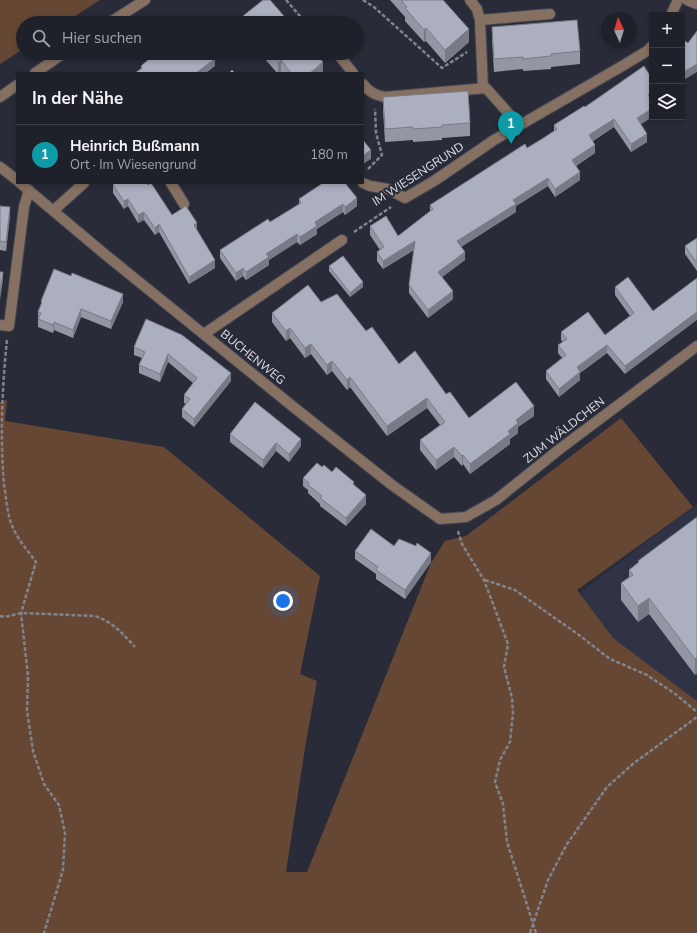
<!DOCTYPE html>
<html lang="de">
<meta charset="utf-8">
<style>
:root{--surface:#1f212a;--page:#2c2e36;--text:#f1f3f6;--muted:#a1a3a8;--line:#3c3e47;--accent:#bca0f2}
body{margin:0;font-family:"Nunito Sans",sans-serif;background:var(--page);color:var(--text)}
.controls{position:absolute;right:12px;top:12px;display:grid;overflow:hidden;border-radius:0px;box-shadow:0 2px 6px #0003}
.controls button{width:36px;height:36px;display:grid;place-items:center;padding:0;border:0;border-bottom:1px solid var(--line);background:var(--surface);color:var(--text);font:20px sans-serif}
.compass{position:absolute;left:601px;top:12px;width:36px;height:36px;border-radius:50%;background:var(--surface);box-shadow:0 2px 6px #0003;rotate:356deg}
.you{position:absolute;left:283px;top:601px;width:14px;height:14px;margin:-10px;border:3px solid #fff;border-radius:50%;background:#1a73e8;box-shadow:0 0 0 6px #1a73e833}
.badge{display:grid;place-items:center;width:26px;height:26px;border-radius:50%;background:var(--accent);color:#fff;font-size:13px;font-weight:700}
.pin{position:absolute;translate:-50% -33px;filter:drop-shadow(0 1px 2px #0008)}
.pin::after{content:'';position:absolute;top:21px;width:14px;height:12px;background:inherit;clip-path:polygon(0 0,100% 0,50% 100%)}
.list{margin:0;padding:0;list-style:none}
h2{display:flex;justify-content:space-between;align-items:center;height:52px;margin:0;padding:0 16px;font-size:17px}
h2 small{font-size:13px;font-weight:400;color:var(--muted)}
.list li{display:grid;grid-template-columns:26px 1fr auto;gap:12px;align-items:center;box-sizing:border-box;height:60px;padding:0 16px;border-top:1px solid var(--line)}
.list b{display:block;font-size:15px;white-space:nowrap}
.list p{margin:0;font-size:13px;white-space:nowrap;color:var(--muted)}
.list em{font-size:13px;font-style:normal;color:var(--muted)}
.icon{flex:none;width:22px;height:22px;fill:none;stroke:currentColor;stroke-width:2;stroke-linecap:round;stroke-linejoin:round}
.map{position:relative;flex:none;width:697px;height:933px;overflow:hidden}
.search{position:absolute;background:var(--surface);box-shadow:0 2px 6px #0003;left:16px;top:16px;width:348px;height:44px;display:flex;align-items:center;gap:10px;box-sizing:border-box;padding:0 14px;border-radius:22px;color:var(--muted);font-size:15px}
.panel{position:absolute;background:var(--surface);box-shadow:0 2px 6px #0003;left:16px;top:72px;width:348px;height:112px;border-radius:0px}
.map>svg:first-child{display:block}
.built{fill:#303346}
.green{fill:#664733}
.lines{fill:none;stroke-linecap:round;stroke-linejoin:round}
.minor-casing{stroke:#464954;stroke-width:12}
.path{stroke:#81838d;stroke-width:2.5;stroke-dasharray:4 2;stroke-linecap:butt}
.minor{stroke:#867061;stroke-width:10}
.wall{fill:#9496a4}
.shaded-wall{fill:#787a86}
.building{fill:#acafbf;stroke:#787a86}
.labels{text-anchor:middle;stroke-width:4;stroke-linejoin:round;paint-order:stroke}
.street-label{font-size:12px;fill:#dfe0e8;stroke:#292c38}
</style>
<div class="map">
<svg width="697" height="933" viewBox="0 0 697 933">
<rect width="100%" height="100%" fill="#292c38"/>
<path class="built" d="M697 504V701L618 642 560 608Z"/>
<path class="green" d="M0 0H100L64 23H23V49L0 64Z
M7 400 5 421 164 447 320 576 300 674 317 681 305 748 286 872H307L431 563 445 541 466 536 621 418 693 507 577 590 613 638 697 701V933H0V402Z"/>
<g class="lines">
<defs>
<path id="minor" d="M470 0 477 9 480 20
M687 0 697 4
M671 15 678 0
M109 23 145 0
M337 53 353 73
M35 73 64 53
M363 84C369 92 375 95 385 97L486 88 519 125
M483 88 480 20 550 14
M0 97 17 85
M0 167 17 180
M20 183 107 256 296 409 392 485 440 519 466 517 496 500 561 448 697 346
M171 183 184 204
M363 183 370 186 388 189 405 198 434 181 494 140 624 65 647 51 652 46
M54 210 84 183
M0 325 9 326 24 207 29 190
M204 334 342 240"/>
</defs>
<use href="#minor" class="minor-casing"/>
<path class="path" d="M286 0 306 23
M363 0 374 7 442 68 467 52
M368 169 382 155 376 133 375 109
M354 232 391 207
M7 340C2 388 0 436 4 484 6 497 7 511 11 523 16 537 27 550 36 562L21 613 28 676 27 711 33 751 44 784 59 805 65 833 63 870 44 933
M458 531 462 544 484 580 508 644 504 667 512 698 513 713 510 742 500 760 495 782 503 804 507 842 536 933
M485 580 515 590 579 635 610 659 647 675 674 693 697 712
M0 616 5 617 21 613 95 616C113 622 123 634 135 647
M530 933 548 880 567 844 607 787 634 763 697 717"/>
<use href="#minor" class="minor"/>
</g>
<path class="wall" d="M390 0H443L469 42 445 63 426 41 424 42 405 21V17Z
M243 16 290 23H243Z
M492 27 580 51V64L551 67V69L523 71V69L494 72 492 40Z
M260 53H315L323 73H277Z
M652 72V117L641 124 647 142 631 152 614 127 593 141 595 153 576 166 580 180 555 197 548 186 516 206V212L461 247 465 260 442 277 453 299 428 318 409 293V285L414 250 383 269 377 261V252L380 250 370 235V226L398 236 430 211V205L542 139 554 131V125L585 107Z
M383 97 470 123V136L442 138V140L413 142V140L385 142 383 110Z
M321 183H345L357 206 345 215 343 212 317 229V234L300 245 297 242 269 260V265L246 280 243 276 236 281 220 258V250L270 222 299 204V199L322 184Z
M113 185 172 215 197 230 215 268 189 284 159 232 155 235 144 220 138 223 128 206 124 209 113 193Z
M0 206 10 215 6 251 0 250Z
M697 238V271L685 254V246Z
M329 266 363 287 350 297 329 271Z
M615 287 653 311 625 374 607 353 580 373V380L559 397 546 379V371L562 358 558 353V345L563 342 561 340V332L605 335 630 316 615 295Z
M41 301 123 302 111 329 81 317 73 338 54 330 53 333 38 327V312L41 304Z
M321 302 366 331 399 364 446 394 469 418 534 416 518 427V433L510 439V444L470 474 463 464 462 466 454 457 436 470 420 450V440L440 425 427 408 387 436 350 387 347 390 332 371 327 375 311 354 305 358 290 338 286 341 272 322V313Z
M146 319 231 381 194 427 182 417V409L186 404 184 403V395L193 383 168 362 160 382 139 373V365L142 358 134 355V347Z
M230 434 301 446 289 462 276 451 263 468 230 442Z
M332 472 354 485 366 504 346 526 320 506V504L308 493V490L303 486V478Z
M697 517 695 675 649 614 638 622 621 600V583L629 577V570L638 563V561Z
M394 546 431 562 405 599 376 579V574L355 559V551Z"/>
<path class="shaded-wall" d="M426 28V41L424 42V30Z
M469 29V42L445 63V50Z
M215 59V66L206 73H196Z
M281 60V73H278V62Z
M323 62V73H310Z
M697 64V72L682 81V73Z
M652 93V101L648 95Z
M652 109V117L637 126V118Z
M614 119V127L589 143V135Z
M647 134V142L631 152V144Z
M595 145V153L572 168V160Z
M371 150V159L363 164V156Z
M580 172V180L555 197V189Z
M548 178V186L516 206V212L457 249V241L513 200Z
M357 198V206L345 215V207Z
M128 199V206L124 209V201Z
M343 204V212L317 229V234L300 245V237L315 222Z
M10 207V215L6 251V242Z
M144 212V220L138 223V215Z
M197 223V231L194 225Z
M159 224V232L155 235V228Z
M297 234V242L269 260V265L246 280V272L266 254Z
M415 241V249L383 269V261Z
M465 252V260L438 280V272Z
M215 260V268L189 284V277Z
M243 268V276L236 281V273Z
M3 272V280L0 300V293Z
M363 282V287L350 297V293Z
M453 291V299L428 318V310Z
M123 294V302L111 329V321Z
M81 309V317L73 338V330Z
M697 312V320L625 374V366Z
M54 322V330L53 333V325Z
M290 328V338L286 341V331Z
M311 344V354L305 358V348Z
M607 345V353L580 373V380L559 397V389L577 367Z
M168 354V362L160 382V374Z
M332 361V371L327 375V365Z
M231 373V381L194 427V419Z
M350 377V387L347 390V380Z
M427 398V408L387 436V426Z
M534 406V416L518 427V433L510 439V444L470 474V464L516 420Z
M301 439V446L289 462V454Z
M276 443V451L263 468V460Z
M454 447V457L436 470V460Z
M463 455V464L462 466V456Z
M366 495V504L346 526V518Z
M431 553V562L405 599V590Z
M649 598V614L638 622V606Z
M697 658V674L695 675V659Z"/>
<path class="building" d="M263 0H270L290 23H249L243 16Z
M401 0H443L469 29 445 50 426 28 424 30 405 8 407 7Z
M196 20 198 23H192Z
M577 20 580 51 551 54V56L523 59V57L494 59 492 27Z
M697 31V64L682 73V43L685 41 688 43Z
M153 53H210L215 59 196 73H135L142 68 141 66 149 59 148 57Z
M270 53H315L323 62 310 73H291L281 60 278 62Z
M644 66 649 74 652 72V93L648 95 652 101V109L637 118 647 134 631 144 614 119 589 135 595 145 572 160 580 172 555 189 548 178 513 200 516 204 457 241 465 252 438 272 453 291 428 310 409 285 415 241 383 261 377 252 384 247 370 226 386 216 398 236 433 209 430 205 525 144 527 148 542 139 557 129 554 125 584 106 585 107Z
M232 70 235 73H229Z
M468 91 470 123 442 125V127L413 129V127L385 129 383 97Z
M363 140 371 150 363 156Z
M115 183H146L148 185 151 183 172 215 186 206 197 223 194 225 215 260 189 277 159 224 155 228 144 212 138 215 128 199 124 201 113 185Z
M323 183H345L357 198 345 207 343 204 315 222 317 226 300 237 297 234 266 254 269 257 246 272 243 268 236 273 220 250 268 219 270 222 301 203 299 199Z
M0 206 10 207 6 242 0 241Z
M697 238V263L685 246Z
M343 256 363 282 350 293 329 266Z
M54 269 71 276 72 273 123 294 111 321 81 309 73 330 54 322 53 325 38 319 41 313 38 312 42 302 41 301Z
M0 272H3L0 293Z
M628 277 653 311 697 278V312L625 366 607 345 577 367 580 372 559 389 546 371 566 355 558 345 567 339 561 332 588 312 605 335 634 313 615 287Z
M308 285 321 302 337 294 366 331 372 327 399 364 415 351 446 394 450 392 469 418 516 382 534 406 516 420 518 423 508 431 510 434 470 464 463 455 462 456 454 447 436 460 420 440 445 422 427 398 387 426 350 377 347 380 332 361 327 365 311 344 305 348 290 328 286 331 272 313Z
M146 319 182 335 231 373 194 419 182 409 190 399 184 395 197 378 168 354 160 374 139 365 145 352 134 347Z
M255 402 301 439 289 454 276 443 263 460 230 434Z
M317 463 322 467 324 465 332 472 336 467 354 482 353 484 366 495 346 518 320 498 322 496 308 485 309 483 303 478Z
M697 517V658L695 659 649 598 638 606 621 583 633 575 629 570 639 562 638 561Z
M371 529 394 546 399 539 416 546 417 543 431 553 405 590 376 570 378 567 355 551Z"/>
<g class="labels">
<g class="street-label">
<text transform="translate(418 174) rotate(-33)" y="4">IM WIESENGRUND</text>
<text transform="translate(253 357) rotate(39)" y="4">BUCHENWEG</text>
<text transform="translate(564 430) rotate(-38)" y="4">ZUM WÄLDCHEN</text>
</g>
</g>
</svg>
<div class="controls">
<button>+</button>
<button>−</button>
<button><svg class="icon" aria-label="layers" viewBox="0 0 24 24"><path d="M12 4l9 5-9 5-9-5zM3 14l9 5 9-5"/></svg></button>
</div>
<svg class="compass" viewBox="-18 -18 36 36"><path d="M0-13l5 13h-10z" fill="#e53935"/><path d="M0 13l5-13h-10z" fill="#a1a3a8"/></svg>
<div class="you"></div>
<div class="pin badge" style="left:511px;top:144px;background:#0f9aa8">1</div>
<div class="search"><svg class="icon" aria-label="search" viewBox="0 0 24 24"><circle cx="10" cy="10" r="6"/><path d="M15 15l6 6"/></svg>Hier suchen</div>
<section class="panel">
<h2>In der Nähe<small></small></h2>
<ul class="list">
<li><span class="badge" style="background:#0f9aa8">1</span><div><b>Heinrich Bußmann</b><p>Ort · Im Wiesengrund</p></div><em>180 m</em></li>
</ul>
</section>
</div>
